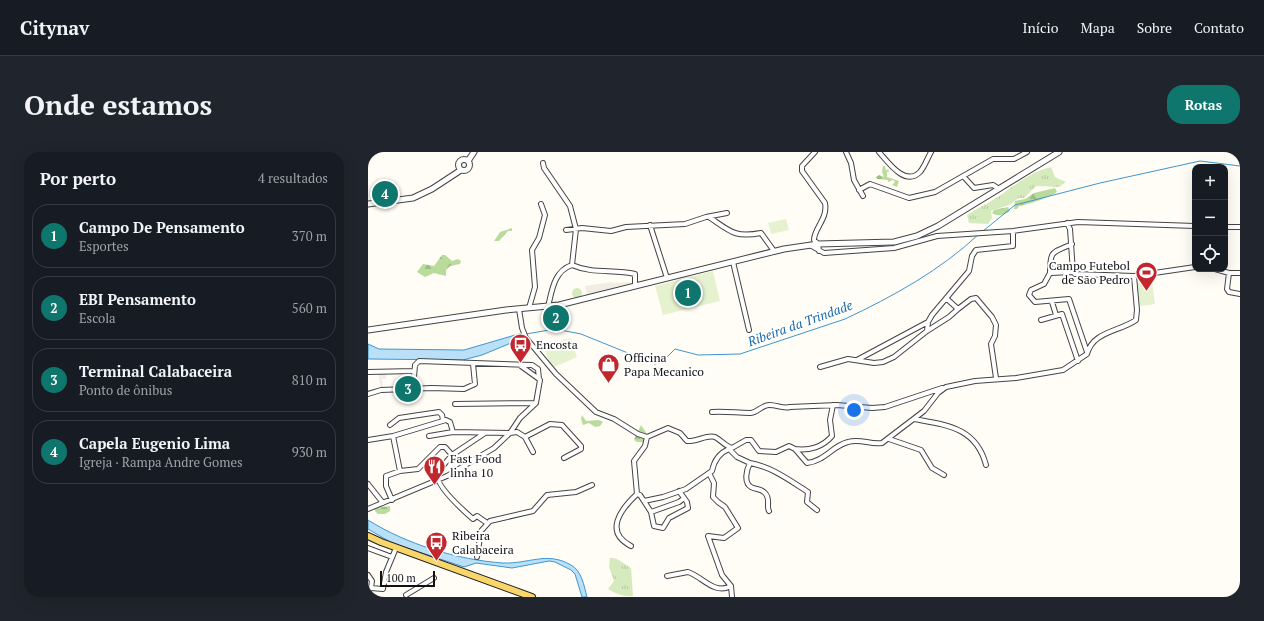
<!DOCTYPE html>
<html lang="pt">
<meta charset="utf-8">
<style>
:root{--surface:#171b24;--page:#20242c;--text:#f1f3f6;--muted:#9ea1a6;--line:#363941;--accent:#0f766e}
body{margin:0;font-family:"PT Serif",serif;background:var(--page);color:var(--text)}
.controls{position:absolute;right:12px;top:12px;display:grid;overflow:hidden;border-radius:8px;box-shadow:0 4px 16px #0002}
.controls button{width:36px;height:36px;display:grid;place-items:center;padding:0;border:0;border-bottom:1px solid var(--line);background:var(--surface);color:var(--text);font:20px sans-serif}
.scale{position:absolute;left:12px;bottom:10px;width:55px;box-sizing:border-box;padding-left:4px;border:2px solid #111;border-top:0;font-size:11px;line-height:14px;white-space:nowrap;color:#111;-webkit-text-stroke:3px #fff;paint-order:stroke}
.you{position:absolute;left:486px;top:258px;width:14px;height:14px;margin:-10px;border:3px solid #fff;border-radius:50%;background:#1a73e8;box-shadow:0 0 0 6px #1a73e833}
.badge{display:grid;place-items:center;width:26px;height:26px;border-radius:50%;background:var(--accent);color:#fff;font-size:13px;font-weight:700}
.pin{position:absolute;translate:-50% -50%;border:2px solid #fff;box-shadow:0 1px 4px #0006}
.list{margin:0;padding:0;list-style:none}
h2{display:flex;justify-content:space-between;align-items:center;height:52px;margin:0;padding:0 16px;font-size:17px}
h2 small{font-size:13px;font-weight:400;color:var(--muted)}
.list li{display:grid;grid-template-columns:26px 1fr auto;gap:12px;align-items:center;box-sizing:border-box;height:64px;margin:0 8px 8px;padding:0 8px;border:1px solid var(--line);border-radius:16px}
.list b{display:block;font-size:15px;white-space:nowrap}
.list p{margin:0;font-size:13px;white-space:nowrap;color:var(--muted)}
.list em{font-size:13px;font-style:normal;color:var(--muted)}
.icon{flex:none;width:22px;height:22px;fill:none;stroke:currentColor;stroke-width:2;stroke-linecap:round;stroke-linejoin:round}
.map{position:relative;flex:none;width:872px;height:445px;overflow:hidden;border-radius:16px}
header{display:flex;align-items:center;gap:24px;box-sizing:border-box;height:56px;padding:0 20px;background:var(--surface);border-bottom:1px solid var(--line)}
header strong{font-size:19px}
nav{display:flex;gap:22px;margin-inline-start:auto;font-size:14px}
.intro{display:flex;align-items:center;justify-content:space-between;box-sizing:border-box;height:96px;padding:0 24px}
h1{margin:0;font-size:28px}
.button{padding:10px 18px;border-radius:16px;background:var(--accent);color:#fff;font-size:14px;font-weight:700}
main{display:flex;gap:24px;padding:0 24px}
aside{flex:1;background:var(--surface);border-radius:16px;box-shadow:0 4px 16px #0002}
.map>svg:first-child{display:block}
.grass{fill:url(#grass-tufts)}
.forest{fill:url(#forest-firs)}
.park{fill:#d5ebbd}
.pitch{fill:#e6f2cf}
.plaza{fill:#f1ede2}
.water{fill:#b9e0f7;stroke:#3f96cf}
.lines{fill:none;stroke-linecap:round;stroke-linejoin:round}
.stream{stroke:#3f96cf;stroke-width:1}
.minor-casing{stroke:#444;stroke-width:6}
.tertiary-casing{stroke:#444;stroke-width:7}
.primary-casing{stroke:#222;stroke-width:8}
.minor{stroke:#fff;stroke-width:4}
.tertiary{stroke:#fff;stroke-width:5}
.primary{stroke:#f9d66b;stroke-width:6}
.labels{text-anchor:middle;stroke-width:4;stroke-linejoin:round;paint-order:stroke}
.poi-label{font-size:12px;fill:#111;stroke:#fff;text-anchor:start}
.water-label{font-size:13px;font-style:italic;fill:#1768a6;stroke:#fff}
</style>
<header>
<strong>Citynav</strong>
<nav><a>Início</a><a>Mapa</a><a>Sobre</a><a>Contato</a></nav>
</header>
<div class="intro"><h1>Onde estamos</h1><a class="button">Rotas</a></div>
<main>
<aside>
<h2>Por perto<small>4 resultados</small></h2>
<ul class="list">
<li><span class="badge">1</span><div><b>Campo De Pensamento</b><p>Esportes</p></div><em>370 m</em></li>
<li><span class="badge">2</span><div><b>EBI Pensamento</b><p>Escola</p></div><em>560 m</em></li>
<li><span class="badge">3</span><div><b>Terminal Calabaceira</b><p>Ponto de ônibus</p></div><em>810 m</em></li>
<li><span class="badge">4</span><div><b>Capela Eugenio Lima</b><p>Igreja · Rampa Andre Gomes</p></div><em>930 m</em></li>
</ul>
</aside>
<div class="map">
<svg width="872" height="445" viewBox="0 0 872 445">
<defs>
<pattern id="grass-tufts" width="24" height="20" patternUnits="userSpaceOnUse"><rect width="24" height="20" fill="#d5ebbd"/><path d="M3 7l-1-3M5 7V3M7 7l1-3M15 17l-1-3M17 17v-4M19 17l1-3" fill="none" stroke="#b6c8a1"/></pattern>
<pattern id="forest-firs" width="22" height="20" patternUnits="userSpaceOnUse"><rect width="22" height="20" fill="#b9dc9c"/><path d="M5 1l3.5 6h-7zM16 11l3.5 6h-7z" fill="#9ebc85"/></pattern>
</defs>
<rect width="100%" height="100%" fill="#fffdf5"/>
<path class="grass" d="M683 15 687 25 698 30 691 35 668 34 656 46H651L641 53 623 59 624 66 620 72 601 71 599 63C612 55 625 49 637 40 651 30 665 19 683 15Z
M242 406 249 407 263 416 265 444C256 445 248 442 240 437L246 429 241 415Z"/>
<path class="forest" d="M515 14H517L518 19 520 17 521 20H519V25L531 29 529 35 524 33 527 30 525 28 520 30V28L509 27 508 25 511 23 516 25 514 20Z
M687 36 689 40C682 45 660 53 651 54L649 57H646L647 49 657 47 666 41Z
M640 55 642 59C637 63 630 65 624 61L626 58Z
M144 76V79H140L131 89H126L132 80Z
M74 103H77L84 109 90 107 93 109 92 112 82 114 78 118V124L66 121 57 125 49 120 55 112 66 114Z
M214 263 218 269 231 268 235 270 232 274 227 275 221 271 215 273 213 267Z
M273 273 281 285 276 290H269L266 288Z
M22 354V359L17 362H10L7 359V356Z"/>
<path class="park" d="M204 141a5 5 0 1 1 10 0a5 5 0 1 1-10 0Z"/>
<path class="pitch" d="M418 67 421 78 403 82 400 71Z
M345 119 352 149 295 163 287 134Z
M784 129 787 152 772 154 769 131Z
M202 186 209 205 184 216 176 196Z"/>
<path class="plaza" d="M244 130 245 131 267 130V133L220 145 217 134Z
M18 219V227H14L15 238H13L10 220Z"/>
<path class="water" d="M154 181 155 186 114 203 95 208 0 207V192L11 197 96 198Z
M0 368C38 392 90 408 135 411 161 412 179 399 203 413 214 419 216 434 219 445H214L207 422 203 418 187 410 181 409 144 416 108 411 96 415 24 391 0 377Z"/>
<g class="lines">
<path class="stream" d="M615 79 647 53 732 31 832 9 872 14
M158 182 187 177 213 182 287 212 295 209 307 197 330 203 372 202 477 167C524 145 573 118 611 82"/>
<defs>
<path id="minor" d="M447 0 434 14V19L457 51C460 67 446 76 446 88L450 92 451 99
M478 0 483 11 486 28 495 44
M511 0C520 10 537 35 552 20 557 14 559 7 563 0
M175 11 176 16 202 54 208 77 204 113C186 119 184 138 180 155
M596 25 606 36 625 33 631 37
M491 38 502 32 541 46 567 40 625 7H646L659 0
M341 65C362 79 366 86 393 81L406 99
M699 71 702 77 705 120 707 122 766 124 827 115
M282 73 299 126
M857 75H872
M198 78 214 76 243 79 258 75 317 72 338 65 359 61
M704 92C684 101 682 98 682 121L705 120
M442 93 456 101 526 96 569 84 645 79 710 70 827 74
M365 110 381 178
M204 113C224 122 246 117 267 122V133
M847 117 861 121H872
M682 121 676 132 663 138 661 143 667 150 701 147 719 200
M861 121 859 137 861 140 872 142
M579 147 590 157 603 147 608 146 624 165 628 173 627 184 623 192 628 226
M684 150 688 163
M161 156 167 135 164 98 171 86 177 63 173 52
M151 157 154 176 158 186 188 222 228 260 246 267 270 282 279 285 300 276 312 281 319 289C329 290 339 282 347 285 353 288 357 294 364 296L378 288H383L391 299 408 300 421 294 427 297 439 311C457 309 464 294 480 290 492 286 502 293 514 291L556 259 570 241 578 235 607 229 648 226 695 218 719 202C725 179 751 180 768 168L769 158 766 124
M673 168 694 162 710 209
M559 179 581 165 590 157
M489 208 560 170
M153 214 171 227
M452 215 480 207 506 211 515 210 526 205 559 179 560 170 564 163 601 119 604 104 608 98 645 94V79
M0 220 46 219
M0 242 13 238 64 236 96 237 107 232 105 212
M87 252 168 251
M344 260C357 259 369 261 382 261 389 261 394 253 401 253 410 253 414 257 422 255L469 253 504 256 517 255 574 236
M546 267C578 273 608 275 618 313
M22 273 31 266 71 260 74 263 75 268
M25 284 32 319
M61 284 85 280
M157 285 182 272 194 273 213 294V297L196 306
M521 287 553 298 564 316 576 323
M0 288 25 284 78 268 82 270 85 280 142 281 149 280 157 285 165 300
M427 297C441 299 455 295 464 284L462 268 465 253
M84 303C80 308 73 315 70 321 65 332 97 360 105 367L109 364 119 371
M382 311C404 315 421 328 440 340L439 350 449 358
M341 321 346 331 345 345 350 350 357 355 370 376 356 386 340 384 354 423 363 434 364 445
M0 332 15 351
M269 342 266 309 277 294 279 285
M24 348 18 334V324L32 319 50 317 72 295H77L84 303 117 281
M276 349 295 345 318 337 344 319C346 309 351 301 361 297L369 305 382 311C379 317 375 330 383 335 388 338 393 336 397 341 403 347 398 354 401 359
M0 357 79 324 126 296 142 281 152 266 168 251 172 228 171 227 170 217 164 213 51 209 47 213 45 237
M283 360 311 350 315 347
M263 394C236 380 252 358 269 342L272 343 283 360 286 374 295 376 301 366 320 356 319 350 311 339
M0 396 24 405
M109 405 113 379 122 369 165 359 179 343 208 340 224 333
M0 423 4 429 3 436 15 437 18 420 28 396
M299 424 320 420C335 425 346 443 363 434
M38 443 66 426"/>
<path id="tertiary" d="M90.5 13a5.5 5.5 0 1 1 11 0a5.5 5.5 0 1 1-11 0Z
M100 9 106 0
M0 52 45 46 64 37 93 18
M0 178 138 158 191 153 416 97 450 92 526 90 549 84 570 74 691 0"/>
<path id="primary" d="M0 384 13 390 164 445"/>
</defs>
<use href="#minor" class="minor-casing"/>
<use href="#tertiary" class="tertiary-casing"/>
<use href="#primary" class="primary-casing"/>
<use href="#minor" class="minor"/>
<use href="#tertiary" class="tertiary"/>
<use href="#primary" class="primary"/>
</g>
<defs>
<symbol id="stadium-pin" viewBox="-11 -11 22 30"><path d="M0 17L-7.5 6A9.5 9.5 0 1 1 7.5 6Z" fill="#c4262e" stroke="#fff"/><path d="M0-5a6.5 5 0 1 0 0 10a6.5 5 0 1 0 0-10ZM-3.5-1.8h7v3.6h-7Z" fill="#fff"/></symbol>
<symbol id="bus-pin" viewBox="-11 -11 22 30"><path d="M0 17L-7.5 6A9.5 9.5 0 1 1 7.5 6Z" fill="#c4262e" stroke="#fff"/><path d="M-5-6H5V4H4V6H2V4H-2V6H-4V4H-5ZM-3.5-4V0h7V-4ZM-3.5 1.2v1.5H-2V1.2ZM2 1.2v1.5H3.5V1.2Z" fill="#fff"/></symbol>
<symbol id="shop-pin" viewBox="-11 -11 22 30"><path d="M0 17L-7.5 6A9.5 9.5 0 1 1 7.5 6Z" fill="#c4262e" stroke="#fff"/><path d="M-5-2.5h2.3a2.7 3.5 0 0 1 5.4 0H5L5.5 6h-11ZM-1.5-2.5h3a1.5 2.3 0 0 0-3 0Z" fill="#fff"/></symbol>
<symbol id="restaurant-pin" viewBox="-11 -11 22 30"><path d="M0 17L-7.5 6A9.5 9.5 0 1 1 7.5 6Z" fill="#c4262e" stroke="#fff"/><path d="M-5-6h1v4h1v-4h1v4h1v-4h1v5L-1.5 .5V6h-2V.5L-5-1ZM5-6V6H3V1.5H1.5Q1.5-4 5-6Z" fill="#fff"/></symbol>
</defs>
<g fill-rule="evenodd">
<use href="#stadium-pin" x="766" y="108" width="25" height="34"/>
<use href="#bus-pin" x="140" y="180" width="25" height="34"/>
<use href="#shop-pin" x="228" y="200" width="25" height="34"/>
<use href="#restaurant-pin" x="54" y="302" width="25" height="34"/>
<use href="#bus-pin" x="56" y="378" width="25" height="34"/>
</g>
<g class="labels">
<g class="poi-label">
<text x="762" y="118" text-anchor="end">Campo Futebol<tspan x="762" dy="14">de São Pedro</tspan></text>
<text x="168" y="197">Encosta</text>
<text x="256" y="210">Officina<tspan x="256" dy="14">Papa Mecanico</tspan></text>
<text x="82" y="311">Fast Food<tspan x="82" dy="14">linha 10</tspan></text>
<text x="84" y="388">Ribeira<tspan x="84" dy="14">Calabaceira</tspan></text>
</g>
<g class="water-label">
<text transform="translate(432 171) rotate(-20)" y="5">Ribeira da Trindade</text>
</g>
</g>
</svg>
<div class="controls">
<button>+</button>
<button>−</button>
<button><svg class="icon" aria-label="locate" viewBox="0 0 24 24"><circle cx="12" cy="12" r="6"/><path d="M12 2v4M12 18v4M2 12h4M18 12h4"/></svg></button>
</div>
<div class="scale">100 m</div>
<div class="you"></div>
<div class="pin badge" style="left:320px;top:141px">1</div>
<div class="pin badge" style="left:188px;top:166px">2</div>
<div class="pin badge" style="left:40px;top:237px">3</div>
<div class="pin badge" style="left:17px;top:42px">4</div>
</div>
</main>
